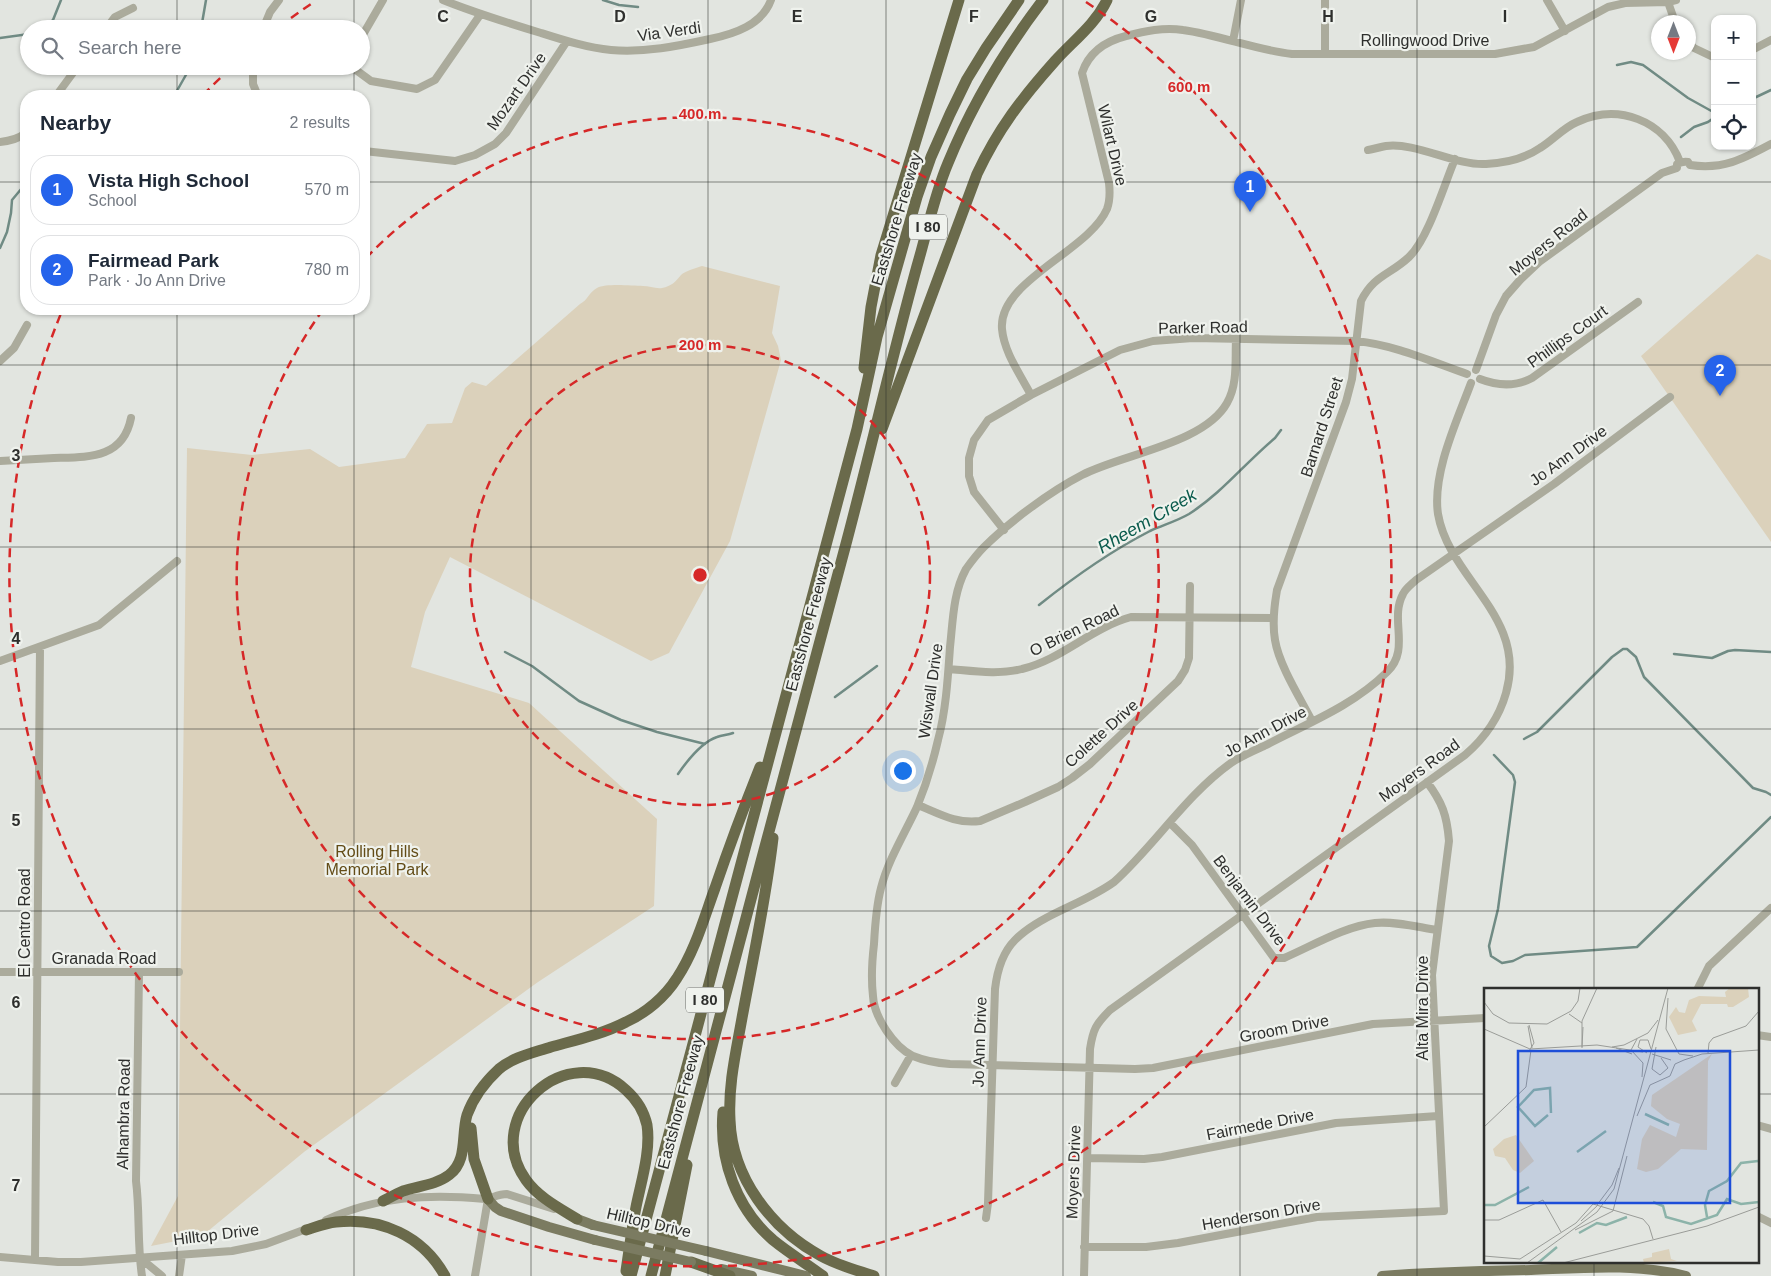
<!DOCTYPE html>
<meta charset="utf-8">
<style>
:root{--surface:#fff;--page:#f6f6f7;--text:#1f2937;--muted:#747a83;--line:#e0e1e3;--accent:#2563eb}
body{margin:0;font-family:Arial,sans-serif;background:var(--page);color:var(--text)}
.controls{position:absolute;right:15px;top:15px;display:grid;overflow:hidden;border-radius:10px;box-shadow:0 1px 4px #0004}
.controls button{width:45px;height:45px;display:grid;place-items:center;padding:0;border:0;border-bottom:1px solid var(--line);background:var(--surface);color:var(--text);font:25px sans-serif}
.compass{position:absolute;left:1651px;top:15px;width:45px;height:45px;border-radius:50%;background:var(--surface);box-shadow:0 1px 4px #0004;rotate:180deg}
.you{position:absolute;left:902px;top:770px;width:18px;height:18px;margin:-12px;border:4px solid #fff;border-radius:50%;background:#1a73e8;box-shadow:0 0 0 8px #1a73e833}
.badge{display:grid;place-items:center;width:32px;height:32px;border-radius:50%;background:var(--accent);color:#fff;font-size:16px;font-weight:700}
.pin{position:absolute;translate:-50% -41px;filter:drop-shadow(0 1px 2px #0008)}
.pin::after{content:'';position:absolute;top:26px;width:18px;height:15px;background:inherit;clip-path:polygon(0 0,100% 0,50% 100%)}
.list{margin:0;padding:0;list-style:none}
h2{display:flex;justify-content:space-between;align-items:center;height:65px;margin:0;padding:0 20px;font-size:21px}
h2 small{font-size:16px;font-weight:400;color:var(--muted)}
.list li{display:grid;grid-template-columns:32px 1fr auto;gap:15px;align-items:center;box-sizing:border-box;height:70px;margin:0 10px 10px;padding:0 10px;border:1px solid var(--line);border-radius:20px}
.list b{display:block;font-size:19px;white-space:nowrap}
.list p{margin:0;font-size:16px;white-space:nowrap;color:var(--muted)}
.list em{font-size:16px;font-style:normal;color:var(--muted)}
.icon{flex:none;width:28px;height:28px;fill:none;stroke:currentColor;stroke-width:2;stroke-linecap:round;stroke-linejoin:round}
.map{position:relative;flex:none;width:1771px;height:1276px;overflow:hidden}
.search{position:absolute;background:var(--surface);box-shadow:0 1px 4px #0004;left:20px;top:20px;width:350px;height:55px;display:flex;align-items:center;gap:12px;box-sizing:border-box;padding:0 18px;border-radius:28px;color:var(--muted);font-size:19px}
.panel{position:absolute;background:var(--surface);box-shadow:0 1px 4px #0004;left:20px;top:90px;width:350px;height:225px;border-radius:20px}
.map>svg:first-child{display:block}
.green{fill:#dbd1bb}
.lines{fill:none;stroke-linecap:round;stroke-linejoin:round}
.stream{stroke:#708b84;stroke-width:2.5}
.minor{stroke:#abab9c;stroke-width:8}
.major{stroke:#7b7b61;stroke-width:10}
.highway{stroke:#6a6a4b;stroke-width:11}
.major-bridge{stroke:#7b7b61;stroke-width:10}
.grid{fill:none;stroke:#2e2f2d;stroke-width:1;stroke-opacity:0.55}
.ring{fill:none;stroke:#d62828;stroke-width:2.5;stroke-dasharray:9 6}
.labels{text-anchor:middle;stroke-width:4.5;stroke-linejoin:round;paint-order:stroke}
.shield{fill:#eff2ed;stroke:#686a67;stroke-width:1}
.shield-label{font-size:15px;font-weight:bold;fill:#2e2f2d}
.street-label{font-size:16px;fill:#2e2f2d;stroke:#eff2ed}
.park-label{font-size:16px;fill:#634c17;stroke:#eff2ed}
.water-label{font-size:18px;font-style:italic;fill:#0a5b4d;stroke:#eff2ed}
.inset-river{fill:none;stroke:#8cb3a9;stroke-width:2.5}
.inset-road{fill:none;stroke:#9a9c98;stroke-width:1}
.view{fill:#1d4ed8;fill-opacity:0.15;stroke:#1d4ed8;stroke-width:2.5}
.inset-edge{fill:none;stroke:#2e2f2d;stroke-width:2.5}
.grid-label{font-size:16px;text-anchor:middle;font-weight:bold;fill:#2e2f2d;stroke:#eff2ed;stroke-width:4.5;stroke-linejoin:round;paint-order:stroke}
.centre{fill:#d62828;stroke:#eff2ed;stroke-width:2.5}
.ring-label{font-size:15px;text-anchor:middle;font-weight:bold;fill:#d62828;stroke:#eff2ed;stroke-width:4.5;stroke-linejoin:round;paint-order:stroke}
</style>
<div class="map">
<svg width="1771" height="1276" viewBox="0 0 1771 1276">
<rect width="100%" height="100%" fill="#e2e5e0"/>
<path class="green" d="M1757 254 1771 260V542L1641 356Z
M702 266 780 286 772 333 778 346 781 360 730 541 669 653 651 661 450 557 425 612 411 667 529 703 657 819 654 906 538 982 304 1152 202 1236 151 1246 178 1196 187 448 252 455 310 449 339 467 405 458 427 424 452 423 465 388 472 382 486 386 580 304C588 300 589 292 597 288 607 283 632 286 643 286 649 286 656 289 662 288 672 286 675 282 681 275 685 271 696 268 702 266Z"/>
<g class="lines">
<path class="stream" d="M603 0 619 5 638 7
M43 29 53 20 61 0
M201 29 206 0
M0 38 29 34
M1617 65 1631 62 1643 65 1688 98 1715 113
M174 96 191 66
M1752 99 1771 90
M1681 137 1694 127 1708 122 1715 117
M0 248 7 232 11 213 12 200 22 188 26 186
M1039 605C1074 577 1111 551 1150 531 1163 525 1177 521 1189 514 1222 493 1245 463 1275 438L1281 430
M505 652 532 666 579 701 621 720 657 732 705 744
M1674 654 1712 658 1728 651 1735 650 1771 652
M835 697 877 666
M1524 739 1537 732 1612 657 1623 649H1627L1636 657 1644 677 1753 788 1766 792 1771 795
M1494 755 1513 775 1515 782 1498 909 1489 946 1491 956 1502 963 1513 961 1525 955 1637 947 1771 817
M678 774C687 761 702 742 717 737 722 735 728 735 733 733"/>
<path class="minor" d="M443 0C475 13 508 23 541 33 563 40 588 48 611 50 644 53 678 46 710 39 734 34 762 25 771 0
M1547 0 1565 31
M1668 2 1675 22
M106 29 115 17 133 8
M263 29 270 12 279 0
M361 38 383 0
M1233 41 1241 0
M1688 42 1694 48 1715 58
M1752 50 1771 40
M1325 53V0
M253 66V84L258 96
M356 66V70L371 81 417 89 435 80 480 15
M56 96 78 66
M0 142C10 141 18 139 26 133
M1368 150C1374 149 1380 147 1386 146 1416 142 1456 166 1486 164 1506 163 1524 159 1540 148 1553 140 1563 128 1577 122 1618 103 1664 120 1680 162
M364 151 455 161 475 155 495 144 506 133 567 41
M1236 339C1235 360 1238 384 1227 403 1204 444 1122 454 1082 475 1051 491 1009 522 984 547 978 553 971 562 966 569 953 593 953 620 950 647 948 676 946 711 938 740 933 762 926 785 917 807 905 833 888 860 881 888 876 907 875 925 874 944 872 961 871 979 873 996 874 1017 894 1047 913 1056 925 1061 937 1063 950 1064L1135 1069 1153 1068 1373 1024 1485 1018
M0 361 14 348 27 325
M1476 370 1496 315 1506 296 1520 280 1539 262 1662 173 1677 168V164C1681 162 1684 161 1688 162L1690 165C1723 170 1743 159 1771 144
M1480 379C1498 386 1515 387 1532 378L1638 302
M1031 395C1020 374 1004 352 1002 329 998 281 1089 251 1107 209 1110 201 1110 192 1109 183L1082 73C1089 52 1106 41 1126 36 1145 31 1164 27 1183 30 1220 35 1255 50 1292 54H1495L1534 47 1608 7 1625 3 1668 2 1676 0
M0 461C18 460 36 459 54 458 88 457 123 459 131 418
M1004 530 974 492 969 476V458L974 440 988 420 1031 395 1120 350 1153 341 1193 338 1356 341C1395 345 1430 361 1467 374
M0 661 99 625 177 561
M949 669C973 671 999 675 1022 669 1061 660 1091 628 1131 617L1273 618
M1312 721C1300 698 1279 665 1275 640 1272 623 1274 607 1277 590L1346 402 1352 379 1361 301C1374 275 1390 275 1409 257 1428 239 1444 185 1455 159
M918 805C940 814 956 824 980 821L1025 802 1058 787 1072 778 1090 764 1178 681 1185 670 1189 658 1190 586
M1170 823 1192 845 1274 958H1284C1312 946 1345 926 1375 923 1395 921 1417 927 1437 930
M0 972H179
M139 972 136 1181C140 1212 137 1244 142 1276
M1697 990 1709 966 1771 908
M1757 1035 1771 1037
M895 1083 911 1055
M1757 1125 1771 1129
M1087 1158 1144 1159 1162 1157 1336 1123 1438 1116
M1757 1216 1771 1223
M986 1218 988 1203 995 989C997 972 1002 953 1015 940 1041 914 1084 904 1114 882 1155 845 1186 795 1231 763 1241 756 1253 751 1264 746 1306 724 1353 706 1387 672 1411 649 1389 620 1403 594 1406 588 1412 584 1416 580L1554 484 1670 397
M326 1220C377 1196 430 1194 485 1199 491 1199 497 1194 507 1194L554 1209
M1084 1247H1146L1178 1243 1317 1217 1444 1211 1432 975 1449 841C1447 815 1442 802 1427 782
M0 1257 58 1262H81L232 1251 266 1244 309 1228
M139 1257 162 1276
M35 1259 40 647
M179 1276 182 1255
M475 1276 488 1199
M1084 1276 1090 1049C1093 1029 1096 1024 1110 1010L1465 755C1486 737 1499 718 1506 693 1528 617 1449 579 1438 514 1432 473 1457 421 1471 383"/>
<path class="major" d="M488 1199 495 1207 501 1211 549 1227 595 1240
M577 1219 593 1225
M706 1251 806 1276
M721 1269 752 1276
M1382 1276C1432 1272 1481 1271 1531 1270 1582 1268 1636 1263 1686 1276"/>
<path class="highway" d="M864 368 871 307 881 255 959 0
M882 429 977 174C998 129 1022 98 1055 61 1073 41 1095 25 1107 0
M773 838C766 899 753 958 742 1018 736 1052 728 1085 730 1120 732 1177 771 1229 821 1256 837 1265 856 1270 874 1276
M723 1112C719 1160 736 1208 773 1240 789 1253 807 1264 823 1276
M471 1128 474 1159 488 1199
M383 1201C389 1198 396 1194 403 1191 418 1186 436 1185 449 1175 468 1161 461 1135 467 1115 473 1098 486 1081 499 1069 513 1057 533 1053 551 1047 576 1040 603 1034 626 1022 646 1013 665 997 677 978 695 951 704 918 715 888 729 847 744 807 760 767
M577 1219C559 1208 538 1197 526 1180 480 1116 568 1037 626 1090 636 1099 644 1111 647 1125 651 1151 641 1182 636 1207 632 1228 629 1250 626 1271
M306 1230C316 1227 326 1223 336 1222 381 1217 423 1236 445 1276
M691 1262 730 1276
M631 1276 857 429 877 337 917 197 931 157 950 114 967 79 986 48 1019 0
M651 1276C716 1031 781 785 847 540 871 449 892 357 917 266 927 232 934 196 948 163 972 104 1005 50 1043 0
M665 1276 687 1165"/>
<path class="major-bridge" d="M593 1225 706 1251
M595 1240 691 1262"/>
</g>
<path class="grid" d="M177 0V29M354 0V29M531 0V1276M708 0V1276M886 0V1276M1063 0V1276M1240 0V1276M1417 0V1276M1594 0V990M177 66V96M354 66V96M0 182H26M364 182H1771M177 309V1276M354 309V1276M0 365H1771M0 547H1771M0 729H1771M0 911H1771M0 1094H1485M1757 1094H1771M1594 1262V1276"/>
<g class="ring">
<circle cx="700" cy="575" r="230"/>
<path d="M366 258A461 461 0 1 1 322 311"/>
<path d="M203 95A691 691 0 0 1 229 70M279 27A691 691 0 0 1 314 2M1086 2A691 691 0 1 1 62 311"/>
</g>
<g class="labels">
<g class="shield">
<rect x="909" y="214.5" width="38" height="25" rx="4"/>
<rect x="686" y="987.5" width="38" height="25" rx="4"/>
</g>
<g class="shield-label">
<text x="928" y="232">I 80</text>
<text x="705" y="1005">I 80</text>
</g>
<g class="street-label">
<text transform="translate(669 31) rotate(-8)" y="6">Via Verdi</text>
<text x="1425" y="46">Rollingwood Drive</text>
<text transform="translate(516 91) rotate(-55)" y="6">Mozart Drive</text>
<text transform="translate(1113 145) rotate(77)" y="6">Wilart Drive</text>
<text transform="translate(896 219) rotate(-73)" y="6">Eastshore Freeway</text>
<text transform="translate(1548 242) rotate(-39)" y="6">Moyers Road</text>
<text transform="translate(1203 327) rotate(-1)" y="6">Parker Road</text>
<text transform="translate(1567 336) rotate(-36)" y="6">Phillips Court</text>
<text transform="translate(1321 427) rotate(-72)" y="6">Barnard Street</text>
<text transform="translate(1568 455) rotate(-36)" y="6">Jo Ann Drive</text>
<text transform="translate(808 624) rotate(-75)" y="6">Eastshore Freeway</text>
<text transform="translate(1074 630) rotate(-26)" y="6">O Brien Road</text>
<text transform="translate(930 691) rotate(-82)" y="6">Wiswall Drive</text>
<text transform="translate(1265 731) rotate(-28)" y="6">Jo Ann Drive</text>
<text transform="translate(1101 733) rotate(-42)" y="6">Colette Drive</text>
<text transform="translate(1419 770) rotate(-36)" y="6">Moyers Road</text>
<text transform="translate(1250 900) rotate(53)" y="6">Benjamin Drive</text>
<text transform="translate(24 923) rotate(-90)" y="6">El Centro Road</text>
<text x="104" y="964">Granada Road</text>
<text transform="translate(1422 1008) rotate(-90)" y="6">Alta Mira Drive</text>
<text transform="translate(1284 1028) rotate(-11)" y="6">Groom Drive</text>
<text transform="translate(979 1042) rotate(-88)" y="6">Jo Ann Drive</text>
<text transform="translate(680 1102) rotate(-75)" y="6">Eastshore Freeway</text>
<text transform="translate(123 1114) rotate(-89)" y="6">Alhambra Road</text>
<text transform="translate(1260 1124) rotate(-11)" y="6">Fairmede Drive</text>
<text transform="translate(1073 1172) rotate(-88)" y="6">Moyers Drive</text>
<text transform="translate(1261 1214) rotate(-10)" y="6">Henderson Drive</text>
<text transform="translate(649 1222) rotate(13)" y="6">Hilltop Drive</text>
<text transform="translate(216 1234) rotate(-7)" y="6">Hilltop Drive</text>
</g>
<g class="park-label">
<text x="377" y="857">Rolling Hills<tspan x="377" dy="18">Memorial Park</tspan></text>
</g>
<g class="water-label">
<text transform="translate(1147 521) rotate(-30)" y="6">Rheem Creek</text>
</g>
</g>
<g transform="translate(1484 988)">
<rect width="275" height="275" fill="#e2e5e0"/>
<path d="M246 0H264L265 9 249 19H244L243 16H217L208 33 213 43 194 47 185 29 192 19 195 24 201 25 205 12 215 8 242 9 241 4ZM228 66 224 73 223 162 197 161 174 181 162 184 153 181 158 151 166 137 192 149 196 136 183 131 167 118 168 107ZM32 147 50 173 36 185 29 182 21 170 11 168 9 161 20 151ZM185 261 187 271 193 273 160 275 159 271 168 269V265Z" fill="#dbd1bb"/>
<path class="inset-river" d="M161 126 185 137M64 127 51 138 34 119 50 102 66 100 67 125M93 164 122 143M169 214 179 218 182 229 207 236 233 227 243 211 257 216 275 214M0 217H11L45 199M223 229 221 217 225 203 243 193 257 175 274 173M95 245 113 235 122 237 143 229M54 275 73 259"/>
<path class="inset-road" d="M184 10 182 41 195 66 209 68M0 14 9 26 25 35 63 36 87 23 94 13 96 0M85 26 98 35M45 37 50 55 45 63M44 38 48 60M0 41 46 61 113 57 159 64M153 51 147 62 159 75 158 89M98 59 99 39M128 59 140 57 164 45 174 32M172 59 168 81 176 87 184 80 177 70M98 60V33L113 0M132 60 148 66M163 65 154 59 156 52H164L167 61M224 65 225 55 229 50 262 38 275 23M168 66 187 72M200 72 218 66 275 62M153 128 166 97 186 88 191 76 200 72M0 139 42 99 47 62M113 217 128 197 135 180M0 232H15L59 212 77 244M97 233 114 217M91 242 129 223 143 168M0 268 36 271 92 235 109 216 159 231 165 238 169 251M43 275 113 224 130 201 184 0M79 275 223 238 275 219"/>
<path class="view" d="M34 63H246V215H34Z"/>
<rect width="275" height="275" class="inset-edge"/>
</g>
<g class="grid-label">
<text x="443" y="22">C</text>
<text x="620" y="22">D</text>
<text x="797" y="22">E</text>
<text x="974" y="22">F</text>
<text x="1151" y="22">G</text>
<text x="1328" y="22">H</text>
<text x="1505" y="22">I</text>
<text x="16" y="461">3</text>
<text x="16" y="644">4</text>
<text x="16" y="826">5</text>
<text x="16" y="1008">6</text>
<text x="16" y="1191">7</text>
</g>
<circle cx="700" cy="575" r="8" class="centre"/>
<g class="ring-label">
<text x="1189" y="92">600 m</text>
<text x="700" y="119">400 m</text>
<text x="700" y="350">200 m</text>
</g>
</svg>
<div class="controls">
<button>+</button>
<button>−</button>
<button><svg class="icon" aria-label="locate" viewBox="0 0 24 24"><circle cx="12" cy="12" r="6"/><path d="M12 2v4M12 18v4M2 12h4M18 12h4"/></svg></button>
</div>
<svg class="compass" viewBox="-18 -18 36 36"><path d="M0-13l5 13h-10z" fill="#e53935"/><path d="M0 13l5-13h-10z" fill="#747a83"/></svg>
<div class="you"></div>
<div class="pin badge" style="left:1250px;top:212px">1</div>
<div class="pin badge" style="left:1720px;top:396px">2</div>
<div class="search"><svg class="icon" aria-label="search" viewBox="0 0 24 24"><circle cx="10" cy="10" r="6"/><path d="M15 15l6 6"/></svg>Search here</div>
<section class="panel">
<h2>Nearby<small>2 results</small></h2>
<ul class="list">
<li><span class="badge">1</span><div><b>Vista High School</b><p>School</p></div><em>570 m</em></li>
<li><span class="badge">2</span><div><b>Fairmead Park</b><p>Park · Jo Ann Drive</p></div><em>780 m</em></li>
</ul>
</section>
</div>
